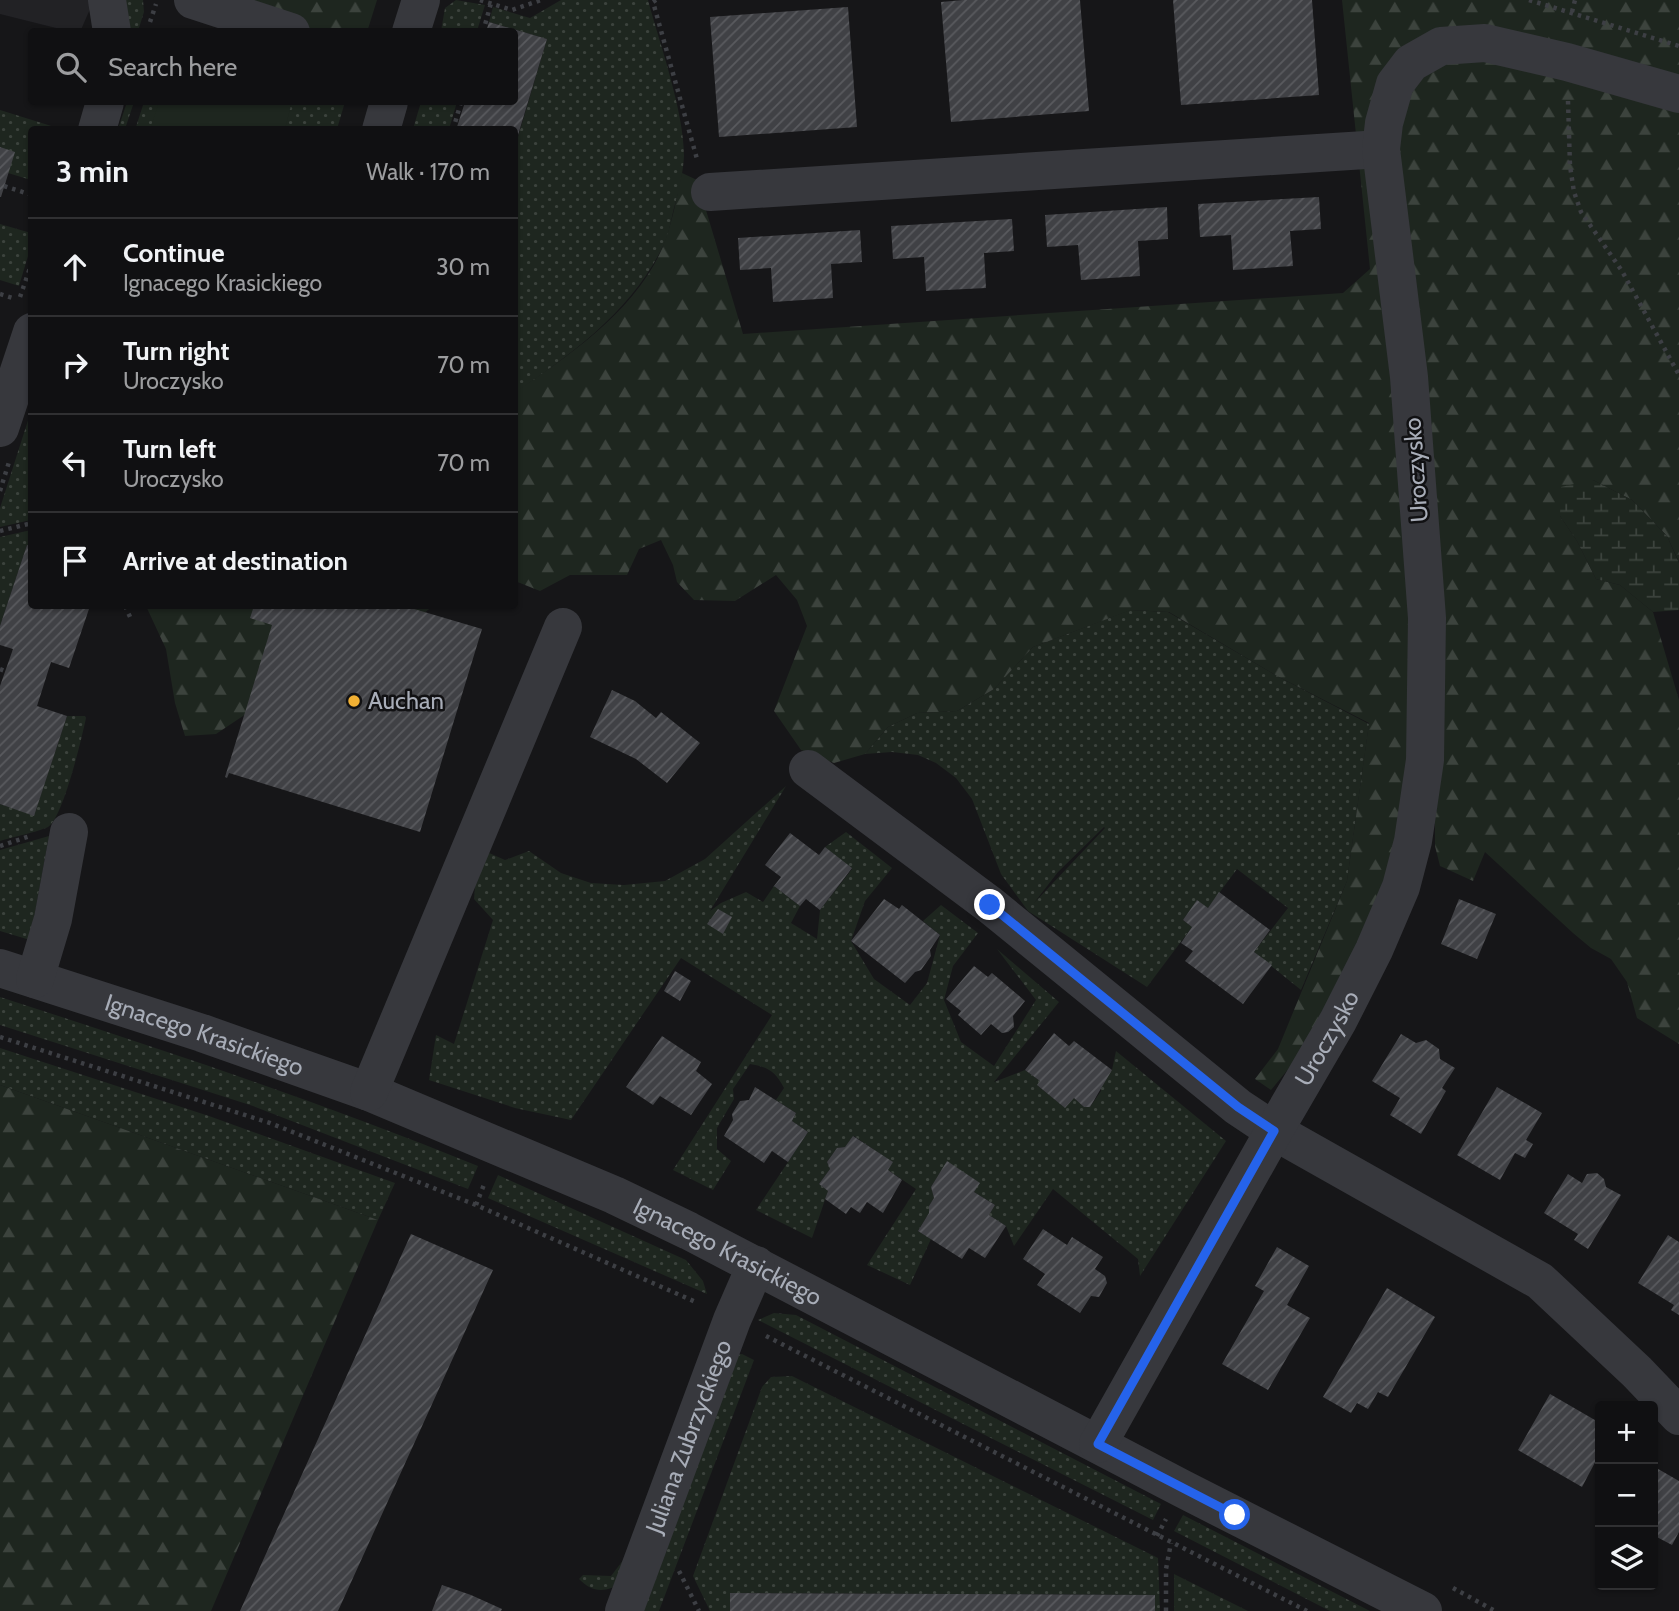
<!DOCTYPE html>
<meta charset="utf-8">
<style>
:root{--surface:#101012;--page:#19191b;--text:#f1f3f6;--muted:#9c9d9f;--line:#303032}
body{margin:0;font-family:Cabin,sans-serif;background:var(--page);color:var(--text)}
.controls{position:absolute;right:21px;bottom:21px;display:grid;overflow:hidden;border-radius:7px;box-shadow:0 2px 5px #0004}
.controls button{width:63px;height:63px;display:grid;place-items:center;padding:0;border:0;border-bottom:2px solid var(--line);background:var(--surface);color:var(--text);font:35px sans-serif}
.stop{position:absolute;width:21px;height:21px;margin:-16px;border:5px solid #2563eb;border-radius:50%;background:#fff}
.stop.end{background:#2563eb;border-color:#fff;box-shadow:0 2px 7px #0008}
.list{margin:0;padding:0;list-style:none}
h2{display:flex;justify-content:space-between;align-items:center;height:91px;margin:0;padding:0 28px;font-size:30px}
h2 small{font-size:23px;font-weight:400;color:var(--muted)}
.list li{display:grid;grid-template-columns:46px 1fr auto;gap:21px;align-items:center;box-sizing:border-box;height:98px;padding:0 28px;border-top:2px solid var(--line)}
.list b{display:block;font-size:26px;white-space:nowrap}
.list p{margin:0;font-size:23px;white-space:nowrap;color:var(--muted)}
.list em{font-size:23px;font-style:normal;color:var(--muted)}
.icon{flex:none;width:38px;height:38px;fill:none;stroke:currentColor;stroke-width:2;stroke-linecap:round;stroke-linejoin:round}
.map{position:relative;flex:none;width:1679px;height:1611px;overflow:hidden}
.search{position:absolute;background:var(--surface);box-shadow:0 2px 5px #0004;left:28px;top:28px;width:490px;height:77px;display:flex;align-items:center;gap:18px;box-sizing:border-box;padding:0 24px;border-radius:7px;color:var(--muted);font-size:26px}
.panel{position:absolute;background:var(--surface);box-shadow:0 2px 5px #0004;left:28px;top:126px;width:490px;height:483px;border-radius:7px}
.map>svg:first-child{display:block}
.built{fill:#222225}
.grass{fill:url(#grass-dots);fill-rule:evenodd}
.forest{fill:url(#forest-firs)}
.wetland{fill:url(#wetland-marsh)}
.park{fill:#1e261f}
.building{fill:url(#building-hatch)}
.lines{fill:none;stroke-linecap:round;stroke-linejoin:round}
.path{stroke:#3d3f44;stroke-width:4.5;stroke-dasharray:3.5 5;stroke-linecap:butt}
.minor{stroke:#37383d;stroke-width:38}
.route{stroke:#2563eb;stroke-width:9}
.poi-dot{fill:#f2b134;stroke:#111113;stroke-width:2.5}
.labels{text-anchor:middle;stroke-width:5;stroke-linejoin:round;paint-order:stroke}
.street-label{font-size:24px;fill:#a8adb8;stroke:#111113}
.poi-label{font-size:24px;fill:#a8adb8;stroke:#111113;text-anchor:start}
</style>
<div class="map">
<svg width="1679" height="1611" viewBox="0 0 1679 1611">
<defs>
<pattern id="grass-dots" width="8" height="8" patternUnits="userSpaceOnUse" patternTransform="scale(1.75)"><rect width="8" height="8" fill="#1e261f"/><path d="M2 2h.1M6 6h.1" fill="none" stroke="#3c433d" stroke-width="1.8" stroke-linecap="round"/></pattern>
<pattern id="forest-firs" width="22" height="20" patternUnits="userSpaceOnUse" patternTransform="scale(1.75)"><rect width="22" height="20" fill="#1e261f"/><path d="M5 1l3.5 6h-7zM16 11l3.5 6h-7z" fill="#3c433d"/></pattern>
<pattern id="wetland-marsh" width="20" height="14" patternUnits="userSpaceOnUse" patternTransform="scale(1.75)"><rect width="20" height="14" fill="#1e261f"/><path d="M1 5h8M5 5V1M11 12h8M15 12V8" fill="none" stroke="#3c433d"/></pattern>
<pattern id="building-hatch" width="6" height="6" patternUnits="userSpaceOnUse" patternTransform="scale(1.75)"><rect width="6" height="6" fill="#404145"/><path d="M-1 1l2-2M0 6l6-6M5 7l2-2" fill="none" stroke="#595a5e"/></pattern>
</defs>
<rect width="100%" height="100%" fill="#161618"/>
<path class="built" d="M0 0H94L80 32 68 31 0 14Z"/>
<path class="grass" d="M123 0H143L144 12 138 31H129Z
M456 0 485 5 477 31H441L445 8Z
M561 0H648C660 45 684 111 684 156 683 173 679 192 674 208 671 220 669 234 664 244 633 310 573 353 515 393V147L547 39 489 22 493 7 530 18Z
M127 102H134L125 129H118Z
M144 102H345L337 129 135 130Z
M421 102H457L449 129H413Z
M0 110 61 129 32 130 31 180 8 173 0 147Z
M0 224 31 233V246L19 286 0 280Z
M31 411V520L0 527V508Z
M31 530V546L27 545 0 626V537Z
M1130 610 1168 612 1277 676 1369 724 1347 881 1301 990 1254 952 1288 908 1237 869 1208 908 1197 901 1183 920 1192 927 1147 987 1028 911 1001 874 972 799 956 778 936 763 918 755 892 752 865 754 888 727 917 713 957 711 994 689 1033 647ZM1104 827 1105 828 1034 903 1058 872Z
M67 716H85L86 718C82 737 63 818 48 827 38 832 12 837 0 841V804L34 815Z
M786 786 710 911 721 903 746 892 763 902 774 886 800 906 791 923 817 939 820 910 852 869 825 847 846 832 892 868 865 901 851 941 874 979 910 1005 927 983 940 935 923 921 941 905 978 933 953 966 944 1000 961 1042 994 1066 1036 1000 997 949 1059 1002 994 1082 1025 1070 1040 1081 1038 1086 1064 1107 1074 1098 1084 1107H1090L1101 1091 1100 1086 1112 1070 1116 1051 1226 1141 1140 1276 1138 1259 1053 1189 1014 1246 1006 1226 989 1215 995 1205 974 1192 979 1183 947 1162 931 1187 934 1198 929 1206V1213L918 1231 931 1239 910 1285 867 1265 916 1189 888 1170 892 1162 854 1136 845 1147 837 1148 827 1162 830 1169 819 1184 828 1191 812 1238 756 1210 808 1132 792 1121 796 1113 776 1100 784 1088C775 1071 768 1067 750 1064L733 1089 734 1099 717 1128V1149L731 1161 713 1190 673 1170 772 1015 681 958 571 1120 515 1108 429 1080 436 1035 454 1044 493 920 474 899 478 848 505 860 529 851 561 873 591 883 624 885 665 881 705 859Z
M49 836 30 940 0 931V850Z
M0 997C161 1049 321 1102 478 1166L468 1189 253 1106 0 1025Z
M0 1048 209 1116 395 1183 378 1220 0 1085Z
M498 1175 686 1260 703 1281 707 1294 488 1198Z
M774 1313 796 1315 1161 1504 1153 1520 758 1320Z
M742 1354 754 1360 659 1611H641L737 1355Z
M792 1376 1158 1558 1160 1611H1155L1154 1595 731 1593 730 1611H710L693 1576 762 1387 771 1377Z
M1183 1515 1370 1611H1330L1174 1531Z
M624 1559 614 1587C600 1593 590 1590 579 1579L583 1575 611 1576Z
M1174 1574 1248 1611H1174Z"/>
<path class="forest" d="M232 0H377L367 32 315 31Z
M1342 0H1679V562L1667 536 1632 500 1593 480 1560 516 1577 541 1596 579 1620 585 1653 612 1679 700V1044L1637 1018 1627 982 1611 959 1591 948 1573 933 1485 852 1473 881 1440 866 1435 846V824L1418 811 1384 886 1360 947 1299 1056 1271 1090 1255 1079 1278 1049 1347 881 1369 723 1277 676 1169 612 1131 610 1033 647 994 689 957 711 917 713 888 727 865 754 834 763 801 750 774 711 807 626 797 600 776 575 735 601 694 600 677 582 673 565 661 540 639 549 627 575H570L540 591 515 581 514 393C570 355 641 307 665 241 673 220 677 195 682 173L697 180 743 334 1343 293 1370 269Z
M146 606H433L401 631 249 712 216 734 185 736 175 703 166 649Z
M0 1085 378 1220 211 1611H0Z"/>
<path class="wetland" d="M1593 480 1632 500 1667 536 1679 563V610L1653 612 1620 585 1596 579 1577 541 1560 516 1561 487Z"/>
<path class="park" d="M159 102H278L291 105 285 129H150Z"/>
<path class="building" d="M963 0H1080L1089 111 951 122 941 2Z
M1173 0H1312L1319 95 1181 105Z
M848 7 857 127 719 137 710 17Z
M489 22 547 39 515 145 514 130H456L465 102H514V32H486Z
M0 147 15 152 1 197H0Z
M1319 197 1321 229 1290 231 1293 266 1233 270 1231 235 1200 237 1198 204Z
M1167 207 1168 239 1138 241 1140 276 1081 280 1078 245 1047 247 1045 215Z
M1012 219 1014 251 984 253 986 288 926 291 924 257 893 259 891 226Z
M860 230 862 262 831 264 833 298 773 302 771 268 740 270 738 238Z
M27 545 32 546V606H90L69 668 51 662 37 706 67 716 34 816 0 804V686L13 649 0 645V626Z
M254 606H404L482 629 420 832 229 773 227 778 225 777 272 625 250 618Z
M612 690 635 701 656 718 661 712 700 743 667 783 636 759 590 737Z
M790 833 819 855 825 847 852 868 820 910 806 899 800 906 774 886 781 877 765 865Z
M1219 892 1270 930 1254 952 1272 965 1243 1004 1185 961 1193 951 1181 943 1192 927 1183 920 1197 900 1208 908Z
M884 899 899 909 902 905 940 935 930 950 931 956 921 970 915 972 905 983 851 941Z
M1459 899 1496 914 1477 959 1441 944Z
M718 909 732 917 723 934 707 924Z
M974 966 988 977 992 973 1025 1001 1013 1016 1014 1027 1008 1032 1002 1033 991 1024 981 1035 958 1015 961 1011 946 999Z
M675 971 691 981 680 1001 664 991Z
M1054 1033 1069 1046 1074 1041 1112 1070 1090 1107H1084L1074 1098 1065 1108 1037 1085 1040 1081 1025 1070Z
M1401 1034 1416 1043 1426 1040 1439 1049 1440 1059 1455 1068 1442 1088 1446 1091 1421 1134 1390 1115 1400 1098 1372 1081Z
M662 1036 701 1062 696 1071 712 1084 691 1115 660 1096 653 1105 626 1087Z
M755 1087 796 1113 792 1121 808 1132 788 1162 772 1151 764 1163 724 1136 733 1120 732 1114 740 1101 749 1100Z
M1497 1087 1542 1113 1526 1140 1533 1144 1525 1158 1515 1153 1500 1180 1457 1155Z
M853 1136 893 1162 888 1170 902 1180 883 1213 867 1202 860 1213 851 1207 846 1214 825 1199 828 1191 819 1184 830 1169 827 1162 837 1148 845 1147Z
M947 1161 980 1183 974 1192 995 1205 989 1215 1006 1226 985 1258 969 1248 962 1259 918 1231 929 1213V1206L934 1198 931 1187Z
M1597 1173 1604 1179 1606 1187 1621 1195 1588 1249 1574 1240 1578 1234 1544 1213 1568 1174 1582 1183 1587 1174Z
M1043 1229 1067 1245 1072 1237 1103 1257 1095 1269 1105 1276 1107 1283 1099 1297 1091 1296 1080 1313 1037 1285 1045 1274 1023 1259Z
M411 1234 493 1270 338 1611H240Z
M1668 1235 1679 1242V1315L1671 1310 1674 1305 1638 1283Z
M1277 1247 1309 1266 1287 1305 1310 1318 1268 1390 1222 1364 1264 1291 1255 1286Z
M1387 1288 1435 1317 1388 1397 1378 1392 1368 1409 1357 1403 1351 1413 1323 1397Z
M1550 1394 1600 1423V1453L1582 1487 1518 1450Z
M1653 1466 1679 1481V1532L1672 1545 1653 1535Z
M442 1585 471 1595 502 1609 501 1611H432Z
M730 1593 1155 1595V1611H730Z"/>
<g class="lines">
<path class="path" d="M480 0 512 10 541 0
M656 0 653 2 697 159
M1529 0 1679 46
M1572 12 1575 0
M150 22 156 4
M483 32 491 3
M1568 101 1570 166 1574 192 1581 212 1622 271 1679 375
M453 130 461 102
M4 186 32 195
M0 294 16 299
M20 297 32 262
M0 491 9 462
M0 531 32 523
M125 606 131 619
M0 669 5 671
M0 846 30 836
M0 1037 270 1123 476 1205 698 1303
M476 1205 485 1182
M766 1336 1307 1611
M1157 1536 1166 1519
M679 1571 699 1611
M1453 1588 1495 1611
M1166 1611V1569L1171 1543"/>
<g class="minor">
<path d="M107 0 112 32"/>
<path d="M193 0 291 32"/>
<path d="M411 32 421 0"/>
<path d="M97 130 105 102"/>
<path d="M381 130 389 102"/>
<path d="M710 192 1381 149"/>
<path d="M0 428 32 332"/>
<path d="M808 769 990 905 1238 1107 1274 1131 1540 1281 1637 1372 1679 1416"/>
<path id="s1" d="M0 968 202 1033 369 1092 614 1195 689 1231 1183 1489 1423 1611"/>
<path d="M35 979 53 919 69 832"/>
<path d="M369 1092 563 627"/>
<path id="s2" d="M1098 1444 1274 1131 1338 1021 1374 950 1401 887 1413 841 1425 760 1427 618 1409 377 1381 149 1384 123 1395 84 1411 63 1441 46 1485 43 1567 62 1679 94"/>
<path id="s3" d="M624 1611 732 1320 756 1265"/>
</g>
</g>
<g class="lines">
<path class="route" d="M990 905 1238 1107 1274 1131 1098 1444 1235 1515"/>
</g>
<circle class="poi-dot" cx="354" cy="701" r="7"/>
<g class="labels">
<g class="street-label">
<text transform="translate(1416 470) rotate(-94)" y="8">Uroczysko</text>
<text dy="8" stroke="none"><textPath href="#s1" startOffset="215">Ignacego Krasickiego</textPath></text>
<text dy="8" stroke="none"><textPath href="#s2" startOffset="466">Uroczysko</textPath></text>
<text dy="8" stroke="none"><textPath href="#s1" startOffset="782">Ignacego Krasickiego</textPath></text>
<text dy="8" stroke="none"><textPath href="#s3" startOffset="186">Juliana Zubrzyckiego</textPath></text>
</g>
<g class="poi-label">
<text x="368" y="709">Auchan</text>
</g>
</g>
</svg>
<div class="controls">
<button>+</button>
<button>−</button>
<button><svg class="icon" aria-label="layers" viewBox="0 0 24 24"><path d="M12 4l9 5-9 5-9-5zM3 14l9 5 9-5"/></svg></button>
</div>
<div class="stop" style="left:1235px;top:1515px"></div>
<div class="stop end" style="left:990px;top:905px"></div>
<div class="search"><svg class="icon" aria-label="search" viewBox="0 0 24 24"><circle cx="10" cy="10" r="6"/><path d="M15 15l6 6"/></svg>Search here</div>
<section class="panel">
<h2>3 min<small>Walk · 170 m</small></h2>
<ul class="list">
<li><svg class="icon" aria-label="ahead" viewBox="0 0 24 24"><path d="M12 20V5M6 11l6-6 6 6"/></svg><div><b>Continue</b><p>Ignacego Krasickiego</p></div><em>30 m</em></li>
<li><svg class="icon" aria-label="right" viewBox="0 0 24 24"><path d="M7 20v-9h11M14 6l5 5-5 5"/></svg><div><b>Turn right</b><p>Uroczysko</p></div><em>70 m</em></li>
<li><svg class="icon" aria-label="left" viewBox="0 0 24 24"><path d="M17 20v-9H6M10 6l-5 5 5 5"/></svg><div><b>Turn left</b><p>Uroczysko</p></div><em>70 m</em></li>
<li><svg class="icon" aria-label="arrive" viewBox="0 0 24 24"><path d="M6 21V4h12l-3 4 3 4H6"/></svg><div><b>Arrive at destination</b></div></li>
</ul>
</section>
</div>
